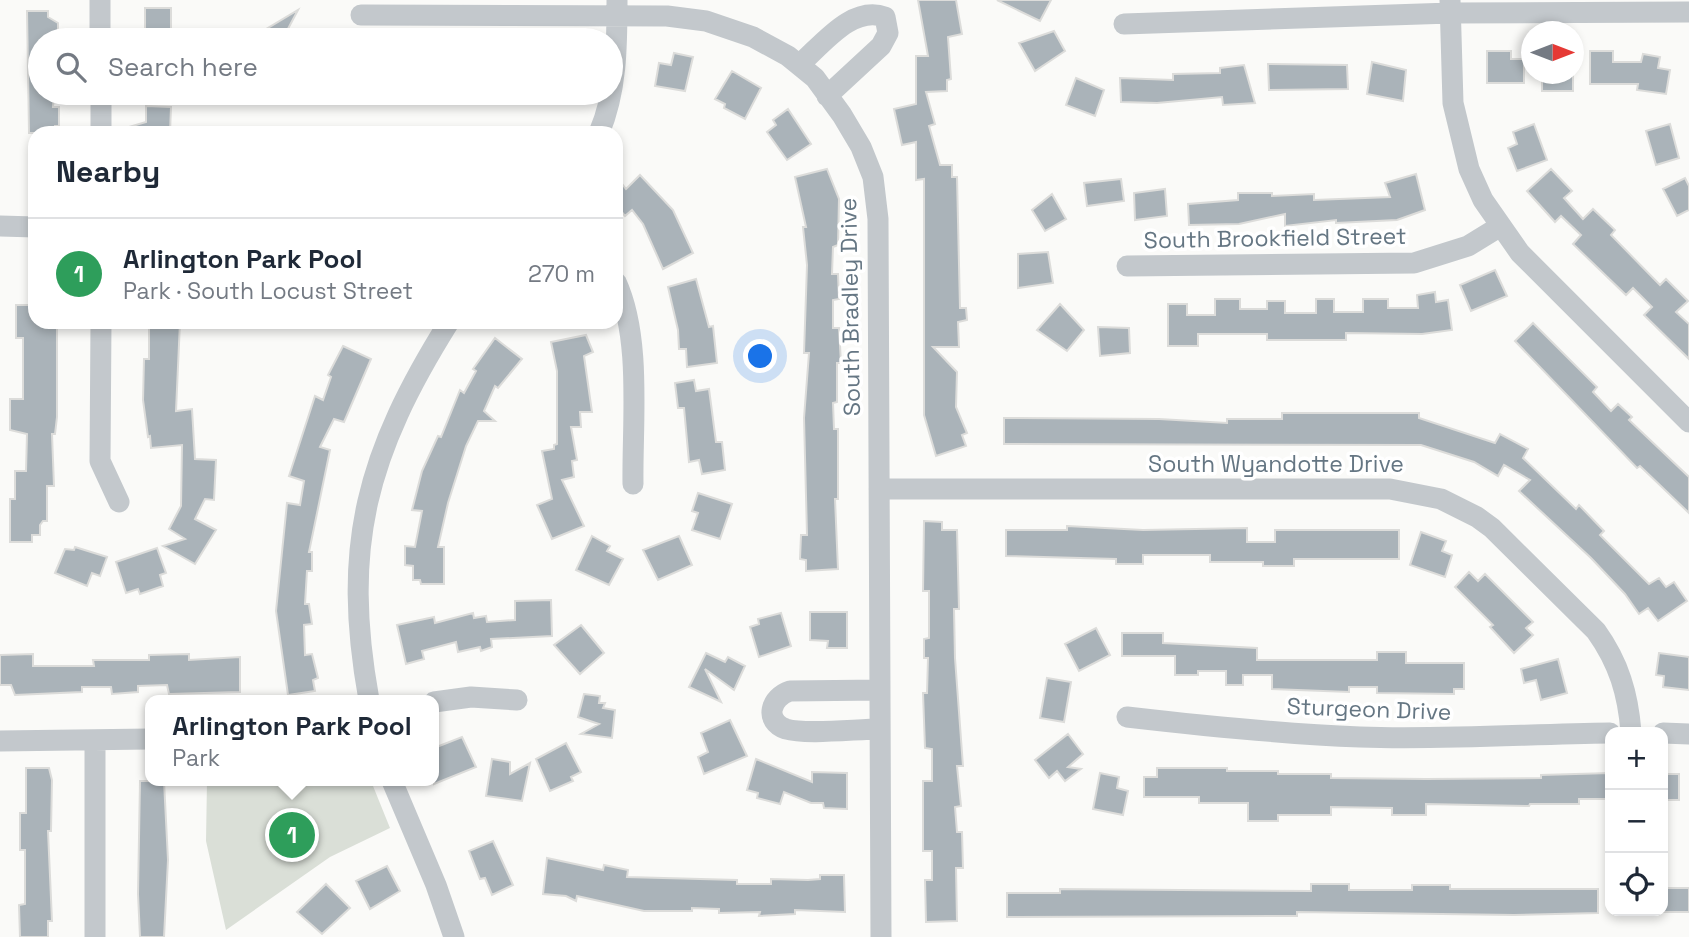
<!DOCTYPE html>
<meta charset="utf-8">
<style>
:root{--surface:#fff;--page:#f6f6f7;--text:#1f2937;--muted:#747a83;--line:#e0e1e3;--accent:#2563eb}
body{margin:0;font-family:"Space Grotesk",sans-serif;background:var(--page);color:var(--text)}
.controls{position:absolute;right:21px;bottom:21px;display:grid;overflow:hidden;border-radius:14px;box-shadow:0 4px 10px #0003}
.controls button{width:63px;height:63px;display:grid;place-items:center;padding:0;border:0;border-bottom:2px solid var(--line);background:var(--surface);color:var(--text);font:35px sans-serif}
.compass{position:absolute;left:1521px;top:21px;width:63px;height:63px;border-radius:50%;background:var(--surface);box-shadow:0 4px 10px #0003;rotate:90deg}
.you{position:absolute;left:761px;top:357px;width:24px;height:24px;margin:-18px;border:5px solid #fff;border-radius:50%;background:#1a73e8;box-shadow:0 0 0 10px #1a73e833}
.badge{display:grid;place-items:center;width:46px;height:46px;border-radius:50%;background:var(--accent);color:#fff;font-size:23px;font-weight:700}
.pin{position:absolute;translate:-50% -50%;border:4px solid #fff;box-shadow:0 2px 7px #0006}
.popup{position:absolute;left:145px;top:695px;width:294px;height:91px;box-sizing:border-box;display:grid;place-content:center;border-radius:14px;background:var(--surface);filter:drop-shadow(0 2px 5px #0005);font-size:23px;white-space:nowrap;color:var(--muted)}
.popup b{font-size:26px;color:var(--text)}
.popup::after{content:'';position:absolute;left:50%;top:100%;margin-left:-14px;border:14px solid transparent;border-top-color:var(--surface)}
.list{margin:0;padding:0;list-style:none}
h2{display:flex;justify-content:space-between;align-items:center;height:91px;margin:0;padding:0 28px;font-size:30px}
h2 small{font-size:23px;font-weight:400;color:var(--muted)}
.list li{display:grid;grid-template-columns:46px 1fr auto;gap:21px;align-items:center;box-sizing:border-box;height:112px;padding:0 28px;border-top:2px solid var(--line)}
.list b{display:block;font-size:26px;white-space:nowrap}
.list p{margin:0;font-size:23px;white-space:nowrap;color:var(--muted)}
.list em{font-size:23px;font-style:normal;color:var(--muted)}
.icon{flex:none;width:38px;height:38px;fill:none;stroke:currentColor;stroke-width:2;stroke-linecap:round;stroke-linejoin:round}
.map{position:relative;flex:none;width:1689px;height:937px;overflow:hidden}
.search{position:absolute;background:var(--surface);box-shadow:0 4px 10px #0003;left:28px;top:28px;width:595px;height:77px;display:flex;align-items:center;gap:18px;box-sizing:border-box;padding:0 24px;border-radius:38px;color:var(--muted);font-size:26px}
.panel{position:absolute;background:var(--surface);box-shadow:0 4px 10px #0003;left:28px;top:126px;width:595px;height:203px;border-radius:21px}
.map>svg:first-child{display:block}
.green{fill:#dadfd7}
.building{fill:#aab3b9;stroke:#dcdcda;stroke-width:2}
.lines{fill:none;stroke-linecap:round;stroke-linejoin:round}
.minor{stroke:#c3c8cc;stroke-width:21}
.labels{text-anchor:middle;stroke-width:7;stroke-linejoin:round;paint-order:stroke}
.street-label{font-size:23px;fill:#657683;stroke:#fff}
</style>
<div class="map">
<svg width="1689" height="937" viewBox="0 0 1689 937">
<rect width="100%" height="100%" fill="#fafaf8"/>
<path class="green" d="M207 781H371L390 828 330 857 226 930 206 841Z"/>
<path class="building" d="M918 0H956L962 34 948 37 951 79 947 80V91L926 92 935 124 929 126 940 165H952V177H957L960 308H966L967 320 958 322 959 347H933L957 372 956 407 967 433 962 435 966 446 936 456 924 415V179L916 180V142L902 145 894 109 916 104V56H928Z
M997 0H1051L1040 21Z
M145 8H171V40H145Z
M298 10 282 40H267L263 31Z
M27 11H48V17L58 23V40H40V93H54L53 107H59V126H55V133H29Z
M1054 31 1065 51 1035 71 1019 43Z
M1487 51H1511V59H1524V83H1487Z
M1590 51H1613V62H1641L1643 54 1660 57 1658 68 1670 70 1666 94 1637 90 1638 84H1590Z
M674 53 693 57 685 91 655 86 659 63 671 65Z
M1372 62 1406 70 1403 101 1367 94Z
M1268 64 1347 65 1348 89 1269 90Z
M1244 65 1255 103 1223 105 1222 97 1157 103 1121 102 1120 78 1173 80V74L1220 73V68Z
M732 71 761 88 745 119 724 108 725 104 715 99Z
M1542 74H1573V91H1542Z
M1076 78 1104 90 1095 116 1066 105Z
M146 106 171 107 170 133H120L119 130 146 122Z
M788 109 811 144 787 160 767 132 776 125 773 120Z
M1534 124 1547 160 1517 171 1508 148 1517 144 1513 132Z
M1670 124 1679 158 1656 165 1646 131Z
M827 169 839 199 838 245 833 247 832 274H838L839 299 833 300V328H839L841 363H837V402L833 403 834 429H838V499H835L838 569 806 571V560L800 559 801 535H807L804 418 809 353H804L807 265 803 227H806L795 177Z
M1551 169 1572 191 1564 198 1583 219 1593 209 1615 230 1611 235 1660 285 1666 279 1688 301 1676 312 1689 324V359L1644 315 1652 307 1633 288 1626 295 1573 244 1581 235 1561 216 1555 222 1527 191Z
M1416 174 1425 210 1397 220 1336 223V220L1285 226V214L1239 224 1189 225 1188 204 1238 200V193H1272V196L1314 194V200L1390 197 1385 183Z
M640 175 673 210 693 253 663 269 643 224 632 210 625 216 616 205V176L626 189Z
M1685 178 1689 186V210L1677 216 1663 189Z
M1121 179 1124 201 1087 206 1084 183Z
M1165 189 1167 216 1135 220 1134 193Z
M1052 194 1066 219 1045 231 1032 210Z
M1048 252 1053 283 1018 288V254Z
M1495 270 1507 296 1471 311 1460 285Z
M696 279 709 327 713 326 717 363 687 367 686 349H679L678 330 668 287Z
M1435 292 1436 302 1448 300 1452 330 1422 334 1346 333V340H1267V334H1198V346H1168V304H1187V315H1215V299H1240V309H1267V301H1285V313H1316V299H1334V312H1363V299H1388V308H1418L1417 295Z
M1060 304 1084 330 1067 351 1037 330Z
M16 305H35V322H57V417L55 434H52L54 486H47V521H43L40 525V535H32V542H10V499H15V471H26L27 434 10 430V399H23V338H16Z
M149 322H180L176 411 192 409 195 459 216 460 214 500 205 499 195 519 216 530 195 564 163 546 185 539 169 529 181 506 182 445 151 448 150 436 148 437 143 400 144 359H149Z
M1533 323 1597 387 1593 392 1611 411 1618 404 1632 417 1629 420 1689 477V513L1640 466 1637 468 1515 341Z
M1098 327 1129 328 1130 353 1100 356Z
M586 335 593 352 584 356 592 412H580L581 427H571L577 460 572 461 574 477 562 480 584 526 552 539 537 505 552 499 542 451 554 449V445L557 444V371L551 342Z
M495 338 522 359 498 388 495 386 484 411 495 421H478L466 446 448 503 438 547H444V584H421L420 580H413V566L405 565V546L415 547 422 511 412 510 422 471 438 436 441 437 460 390 464 393 476 371 473 369Z
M343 346 371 359 344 422 334 419 320 447 330 450 309 552H312V571H307L305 604H309L312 624 304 625 305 655 312 654 318 678 313 680 315 691 288 695 276 611 287 503 300 505 304 481 289 476 315 396 323 400 331 377 328 375Z
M694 380 696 391 709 389 716 442H722L725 470 702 474 699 460 689 462 684 408H678L675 383Z
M1282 413H1419V418L1495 443 1500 434 1528 449 1523 458 1576 509 1579 505 1604 531 1600 535 1649 584 1659 578 1666 587 1674 582 1687 601 1658 621 1648 608 1639 614 1625 594 1591 558 1519 491 1530 480 1504 465 1498 476 1474 462 1421 445 1004 444V418L1159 419 1227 423V419H1282Z
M698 493 732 504 720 539 692 530 698 513 692 511Z
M924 521 942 522V530H957L959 609H954L955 658 963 766H957L961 806 955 807 957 832H962L963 868H956L957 921 926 922 925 880H932V851H923V781H932V749L925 748 923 693H927L928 658H924V639L929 638V591H923Z
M1067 526 1143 530 1247 528V542H1275V530H1399V559H1294V566H1263V562H1210V555H1143V564H1116V559L1006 556V530H1067Z
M1421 532 1446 541 1442 551 1452 555 1445 577 1410 565Z
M592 536 610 546 607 551 623 559 609 585 576 570Z
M679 536 692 565 658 580 643 550Z
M75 547 107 557 100 576 92 573 87 586 55 573 65 549 74 550Z
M157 548 166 573 160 575 163 586 140 594 138 589 126 593 116 562Z
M1469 572 1478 581 1485 574 1533 622 1526 628 1533 635 1514 653 1490 627 1493 625 1455 587Z
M551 600 552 636 491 639 492 647 481 651 480 647 458 652 456 642 422 651 424 659 406 664 397 625 434 617 435 623 473 613 474 618 486 616 487 622 515 620V601Z
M810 612H847V648H827L828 641 810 640Z
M781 613 791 646 759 657 750 627 759 624 758 619Z
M581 625 604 653 580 674 554 645Z
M1096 628 1110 655 1079 671 1065 644Z
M1122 633H1163V643L1257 648V660H1377V652H1406V663H1464V689H1454V694L1377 693V687H1349V692L1272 689V675H1243V685H1226V671H1198V675H1175V656H1122Z
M706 653 725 662 728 657 745 666 734 690 705 669 721 702 689 687Z
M1659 653 1689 657V690L1663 687 1664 676 1656 675Z
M33 654V666H94L93 660H149V655L189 654V660L240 657V692L169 694 167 685 138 686V692L112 694 111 687H82V692L15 695 11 685H0V655Z
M1558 659 1567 693 1541 700 1536 680 1524 683 1521 669Z
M1047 678 1071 682 1064 722 1040 718Z
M584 694 600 696 599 703H605L603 708 615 710 612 738 581 734 599 724 578 717Z
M730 720 747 756 704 774 698 757 708 752 701 733Z
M1068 734 1083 754 1068 767 1081 769 1065 781 1057 771 1049 778 1035 760Z
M462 737 476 767 434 784V748Z
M566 743 581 772 571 777 573 781 550 791 536 759Z
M492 759 510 762V774L530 763 522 801 486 796Z
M756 759 812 782V772L847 773V809L824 808 823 803H811L784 792 780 804 757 798 758 793 747 790Z
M26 768H49L52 780 51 831H48L52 921H48V937H20L19 905 25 904V850H20V813H26Z
M1157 768H1227V771H1278V774H1331V778L1426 779 1541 778V775L1610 773V799H1579V804H1530L1529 806 1426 804V815H1392V808L1331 807V815H1278V821H1248V803H1199V797H1144V777H1157Z
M1100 773 1119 777 1117 788 1128 791 1123 815 1093 809Z
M1663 774H1679V800H1663Z
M140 781H164L168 860 164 937H140L138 894Z
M493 841 513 885 492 895 485 878 480 879 469 851Z
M547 858 603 870 604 865 628 870 627 877 737 880V884H771V879L808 880 820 879V875H844L845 912 795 910V914L759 916 760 912 719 913V909L692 908V911H644L577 896 576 901 566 896 543 894Z
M387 866 400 891 370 909 356 881Z
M326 884 350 908 322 934 297 912Z
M1311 884H1349V890H1412V885H1450V889H1598V913L1514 915 1297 912V916L1007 917V893H1060V889L1311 891Z
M1663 888H1689V912H1663Z"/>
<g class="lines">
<path class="minor" d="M100 0V40
M1450 0 1453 103 1469 169 1483 200 1520 253 1689 422
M361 15 667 16 706 21 753 37 788 56 815 78 842 115 861 147 873 177 878 219 881 937
M1124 24 1451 13 1689 12
M799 65C823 44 852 5 885 17L888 33 881 46 827 96
M101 93V133
M599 133C617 91 617 45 617 0
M0 226 35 227
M1127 266 1414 263 1468 246 1499 227
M616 282C642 338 632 424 633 484
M101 322 100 461 119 502
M879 489H1390L1441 499 1477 517 1492 528 1596 631C1619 663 1628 694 1631 732
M880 690 790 691C771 697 763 721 786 729 806 735 857 729 880 729
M369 700C341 545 367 453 449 322
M434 702 471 697 517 700
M1127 717C1205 726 1282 734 1360 737 1444 740 1527 734 1610 733
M1663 733 1689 734
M0 741 150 739
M392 781 436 885 454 937
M95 937V740"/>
</g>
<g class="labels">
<g class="street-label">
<text transform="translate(1275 238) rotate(-1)" y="8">South Brookfield Street</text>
<text transform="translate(850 307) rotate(-91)" y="8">South Bradley Drive</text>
<text x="1276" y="472">South Wyandotte Drive</text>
<text transform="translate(1369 709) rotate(2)" y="8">Sturgeon Drive</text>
</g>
</g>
</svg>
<div class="controls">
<button>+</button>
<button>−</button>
<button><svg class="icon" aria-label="locate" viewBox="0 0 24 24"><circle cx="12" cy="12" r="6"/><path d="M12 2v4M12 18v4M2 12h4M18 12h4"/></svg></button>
</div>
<svg class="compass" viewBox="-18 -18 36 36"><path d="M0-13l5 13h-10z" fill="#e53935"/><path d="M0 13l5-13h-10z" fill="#747a83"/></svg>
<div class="you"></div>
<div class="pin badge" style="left:292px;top:835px;background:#2e9e5b">1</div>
<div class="popup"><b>Arlington Park Pool</b>Park</div>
<div class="search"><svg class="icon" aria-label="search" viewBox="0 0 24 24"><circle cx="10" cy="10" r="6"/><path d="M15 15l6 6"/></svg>Search here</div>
<section class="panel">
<h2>Nearby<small></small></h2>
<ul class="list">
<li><span class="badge" style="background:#2e9e5b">1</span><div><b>Arlington Park Pool</b><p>Park · South Locust Street</p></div><em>270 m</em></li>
</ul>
</section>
</div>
